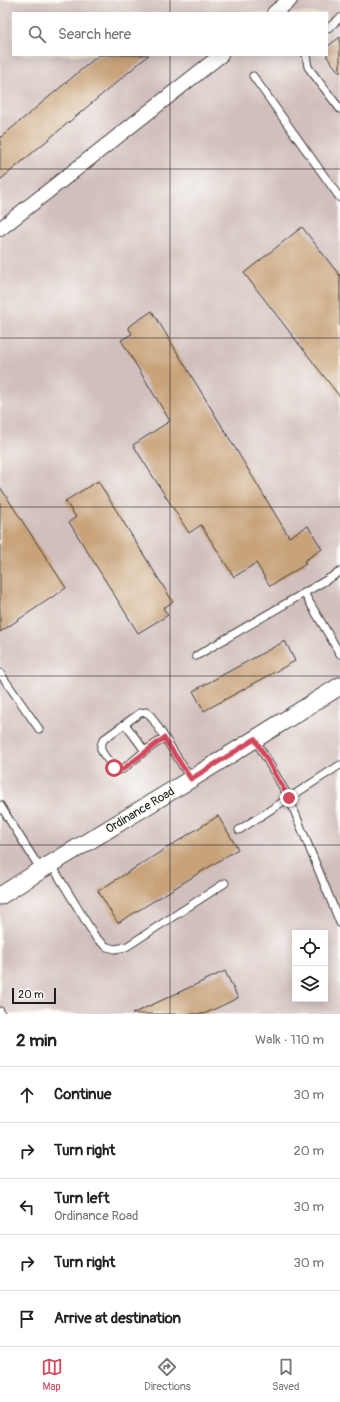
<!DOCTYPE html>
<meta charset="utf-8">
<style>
:root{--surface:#fff;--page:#f6f6f6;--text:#222;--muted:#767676;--line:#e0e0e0;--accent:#d1495b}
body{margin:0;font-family:Pangolin,sans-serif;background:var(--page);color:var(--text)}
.controls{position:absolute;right:12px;bottom:12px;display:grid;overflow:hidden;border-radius:0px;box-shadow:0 2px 10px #0003}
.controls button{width:36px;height:36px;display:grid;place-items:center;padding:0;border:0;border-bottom:1px solid var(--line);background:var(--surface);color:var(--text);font:20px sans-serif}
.scale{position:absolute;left:12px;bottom:10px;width:44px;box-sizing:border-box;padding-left:4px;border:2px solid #1c1c1c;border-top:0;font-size:11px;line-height:14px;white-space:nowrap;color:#1c1c1c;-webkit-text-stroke:3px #fdfcf7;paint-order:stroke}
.stop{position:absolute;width:12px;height:12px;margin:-9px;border:3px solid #d1495b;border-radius:50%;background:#fff}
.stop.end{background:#d1495b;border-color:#fff;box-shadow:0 1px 4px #0008}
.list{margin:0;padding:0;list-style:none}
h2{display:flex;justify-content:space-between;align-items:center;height:52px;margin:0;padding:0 16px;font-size:17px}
h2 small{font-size:13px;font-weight:400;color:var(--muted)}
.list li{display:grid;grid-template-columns:26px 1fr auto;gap:12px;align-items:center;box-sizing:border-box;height:56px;padding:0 16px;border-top:1px solid var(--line)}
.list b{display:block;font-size:15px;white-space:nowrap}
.list p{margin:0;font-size:13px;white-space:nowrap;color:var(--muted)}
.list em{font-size:13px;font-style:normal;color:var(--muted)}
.icon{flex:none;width:22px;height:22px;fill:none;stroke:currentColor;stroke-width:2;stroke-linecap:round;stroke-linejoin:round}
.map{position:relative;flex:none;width:340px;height:1014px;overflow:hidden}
.search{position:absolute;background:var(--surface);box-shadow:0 2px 10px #0003;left:12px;right:12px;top:12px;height:44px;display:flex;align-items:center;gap:10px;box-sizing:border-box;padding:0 14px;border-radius:0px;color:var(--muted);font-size:15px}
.sheet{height:332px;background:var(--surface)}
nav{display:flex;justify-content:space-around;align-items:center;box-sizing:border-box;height:56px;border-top:1px solid var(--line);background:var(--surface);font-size:11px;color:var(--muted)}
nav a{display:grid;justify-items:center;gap:2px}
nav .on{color:var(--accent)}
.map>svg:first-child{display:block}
.industrial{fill:#d1bfbd;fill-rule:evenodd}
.building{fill:#c8a37a}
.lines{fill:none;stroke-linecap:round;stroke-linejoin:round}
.service-casing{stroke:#3d3b39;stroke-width:9}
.minor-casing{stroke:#3d3b39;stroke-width:16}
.tertiary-casing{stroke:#3d3b39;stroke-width:19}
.service{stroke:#fff;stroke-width:7}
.minor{stroke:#fff;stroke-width:14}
.tertiary{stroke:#fff;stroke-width:17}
.route{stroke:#d1495b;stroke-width:5}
.grid{fill:none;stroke:#1c1c1c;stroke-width:1;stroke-opacity:0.55}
.labels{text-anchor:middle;stroke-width:3.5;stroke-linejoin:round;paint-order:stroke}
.street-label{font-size:12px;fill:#1c1c1c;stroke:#fdfcf7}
</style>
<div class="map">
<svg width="340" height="1014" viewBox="0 0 340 1014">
<rect width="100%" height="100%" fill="#fdfcf7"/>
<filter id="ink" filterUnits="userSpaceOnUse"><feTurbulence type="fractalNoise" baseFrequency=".025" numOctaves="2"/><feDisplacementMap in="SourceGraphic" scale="8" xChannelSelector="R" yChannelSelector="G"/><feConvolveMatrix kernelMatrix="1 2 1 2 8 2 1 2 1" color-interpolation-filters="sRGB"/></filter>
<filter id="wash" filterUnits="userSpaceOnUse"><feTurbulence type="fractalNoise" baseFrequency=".012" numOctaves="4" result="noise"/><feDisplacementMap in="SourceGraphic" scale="16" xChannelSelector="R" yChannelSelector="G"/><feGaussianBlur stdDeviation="0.9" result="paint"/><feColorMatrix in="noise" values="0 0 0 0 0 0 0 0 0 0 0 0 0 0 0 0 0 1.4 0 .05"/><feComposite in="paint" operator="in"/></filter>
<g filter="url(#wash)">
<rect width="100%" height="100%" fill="#f7ecdb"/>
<path class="industrial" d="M0 0H340V1014H0ZM13 13H327V55H13ZM295 933H325V999H295Z"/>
<g id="blocks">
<path class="building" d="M340 37V73L327 57V47Z
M99 55H149L0 180V138Z
M302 227 340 276V397L244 273Z
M152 311 289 537 308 526 322 549 304 561 306 564 270 586 256 563 234 577 201 525 189 533 133 445 170 421 121 340 132 334 128 327Z
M98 481 173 602 163 608 168 615 138 633 69 522 76 517 65 501Z
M0 487 66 588 0 632Z
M285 641 295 661 204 711 193 691Z
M218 816 238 849 118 923 98 891Z
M225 971 238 998 204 1014H132Z"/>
</g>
</g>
<g filter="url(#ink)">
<use href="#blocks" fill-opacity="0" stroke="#3d3b39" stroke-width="1"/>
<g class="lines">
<defs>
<path id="service" d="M327 29 340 18
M306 55 308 67 340 109
M253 76 340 198
M304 593 340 654
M196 656 340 572
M0 673 39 729
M125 724 145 751 164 738
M255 739 289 798 340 923
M145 751 123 769 118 770C113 767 102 754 101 749 100 745 102 742 104 739L140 713 146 712 151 716 191 779
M0 805 41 870
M239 830 340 765
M51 864 96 938 107 947 115 949 126 947 225 883
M0 1011 1 1014"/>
<path id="minor" d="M274 13 290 0
M0 229 221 55"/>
<path id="tertiary" d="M0 896 41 870 191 779 340 686"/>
</defs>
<use href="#service" class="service-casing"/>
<use href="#minor" class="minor-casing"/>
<use href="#tertiary" class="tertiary-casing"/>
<use href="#service" class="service"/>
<use href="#minor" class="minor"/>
<use href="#tertiary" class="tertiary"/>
</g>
</g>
<g class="lines" filter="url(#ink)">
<path class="route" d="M114 768 118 770 123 769 164 738 191 779 255 739 289 798"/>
</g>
<path class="grid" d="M170 0V13M170 55V1014M0 169H340M0 338H340M0 507H340M0 676H340M0 845H340"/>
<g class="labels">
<g class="street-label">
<text transform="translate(140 810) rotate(-31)" y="4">Ordinance Road</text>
</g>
</g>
</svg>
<div class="controls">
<button><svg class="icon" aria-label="locate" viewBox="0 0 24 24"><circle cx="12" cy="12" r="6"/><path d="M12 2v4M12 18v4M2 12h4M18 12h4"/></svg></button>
<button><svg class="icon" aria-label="layers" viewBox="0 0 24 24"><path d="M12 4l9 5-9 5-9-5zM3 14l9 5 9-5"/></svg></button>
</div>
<div class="scale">20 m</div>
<div class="stop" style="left:114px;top:768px"></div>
<div class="stop end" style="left:289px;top:798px"></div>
<div class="search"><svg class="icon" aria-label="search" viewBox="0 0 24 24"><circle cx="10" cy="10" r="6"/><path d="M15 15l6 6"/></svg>Search here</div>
</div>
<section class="sheet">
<h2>2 min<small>Walk · 110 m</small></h2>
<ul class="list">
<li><svg class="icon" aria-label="ahead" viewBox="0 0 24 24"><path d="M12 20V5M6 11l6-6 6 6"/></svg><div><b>Continue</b></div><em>30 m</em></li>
<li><svg class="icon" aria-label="right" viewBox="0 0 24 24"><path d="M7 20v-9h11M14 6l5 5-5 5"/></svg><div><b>Turn right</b></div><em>20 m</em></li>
<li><svg class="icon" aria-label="left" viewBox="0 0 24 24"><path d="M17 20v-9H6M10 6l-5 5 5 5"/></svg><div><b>Turn left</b><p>Ordinance Road</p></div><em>30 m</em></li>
<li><svg class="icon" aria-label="right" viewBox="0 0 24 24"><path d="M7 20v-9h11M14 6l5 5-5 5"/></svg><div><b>Turn right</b></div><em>30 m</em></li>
<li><svg class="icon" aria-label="arrive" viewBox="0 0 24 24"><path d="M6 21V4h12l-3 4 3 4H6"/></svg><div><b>Arrive at destination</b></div></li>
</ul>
</section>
<nav>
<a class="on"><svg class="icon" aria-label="map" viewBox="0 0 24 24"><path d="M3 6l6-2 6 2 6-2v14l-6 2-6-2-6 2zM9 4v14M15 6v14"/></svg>Map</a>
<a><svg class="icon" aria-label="directions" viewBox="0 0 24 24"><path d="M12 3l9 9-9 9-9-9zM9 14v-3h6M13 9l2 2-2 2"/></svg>Directions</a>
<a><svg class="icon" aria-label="saved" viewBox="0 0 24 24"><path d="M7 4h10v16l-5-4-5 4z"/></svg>Saved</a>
</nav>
